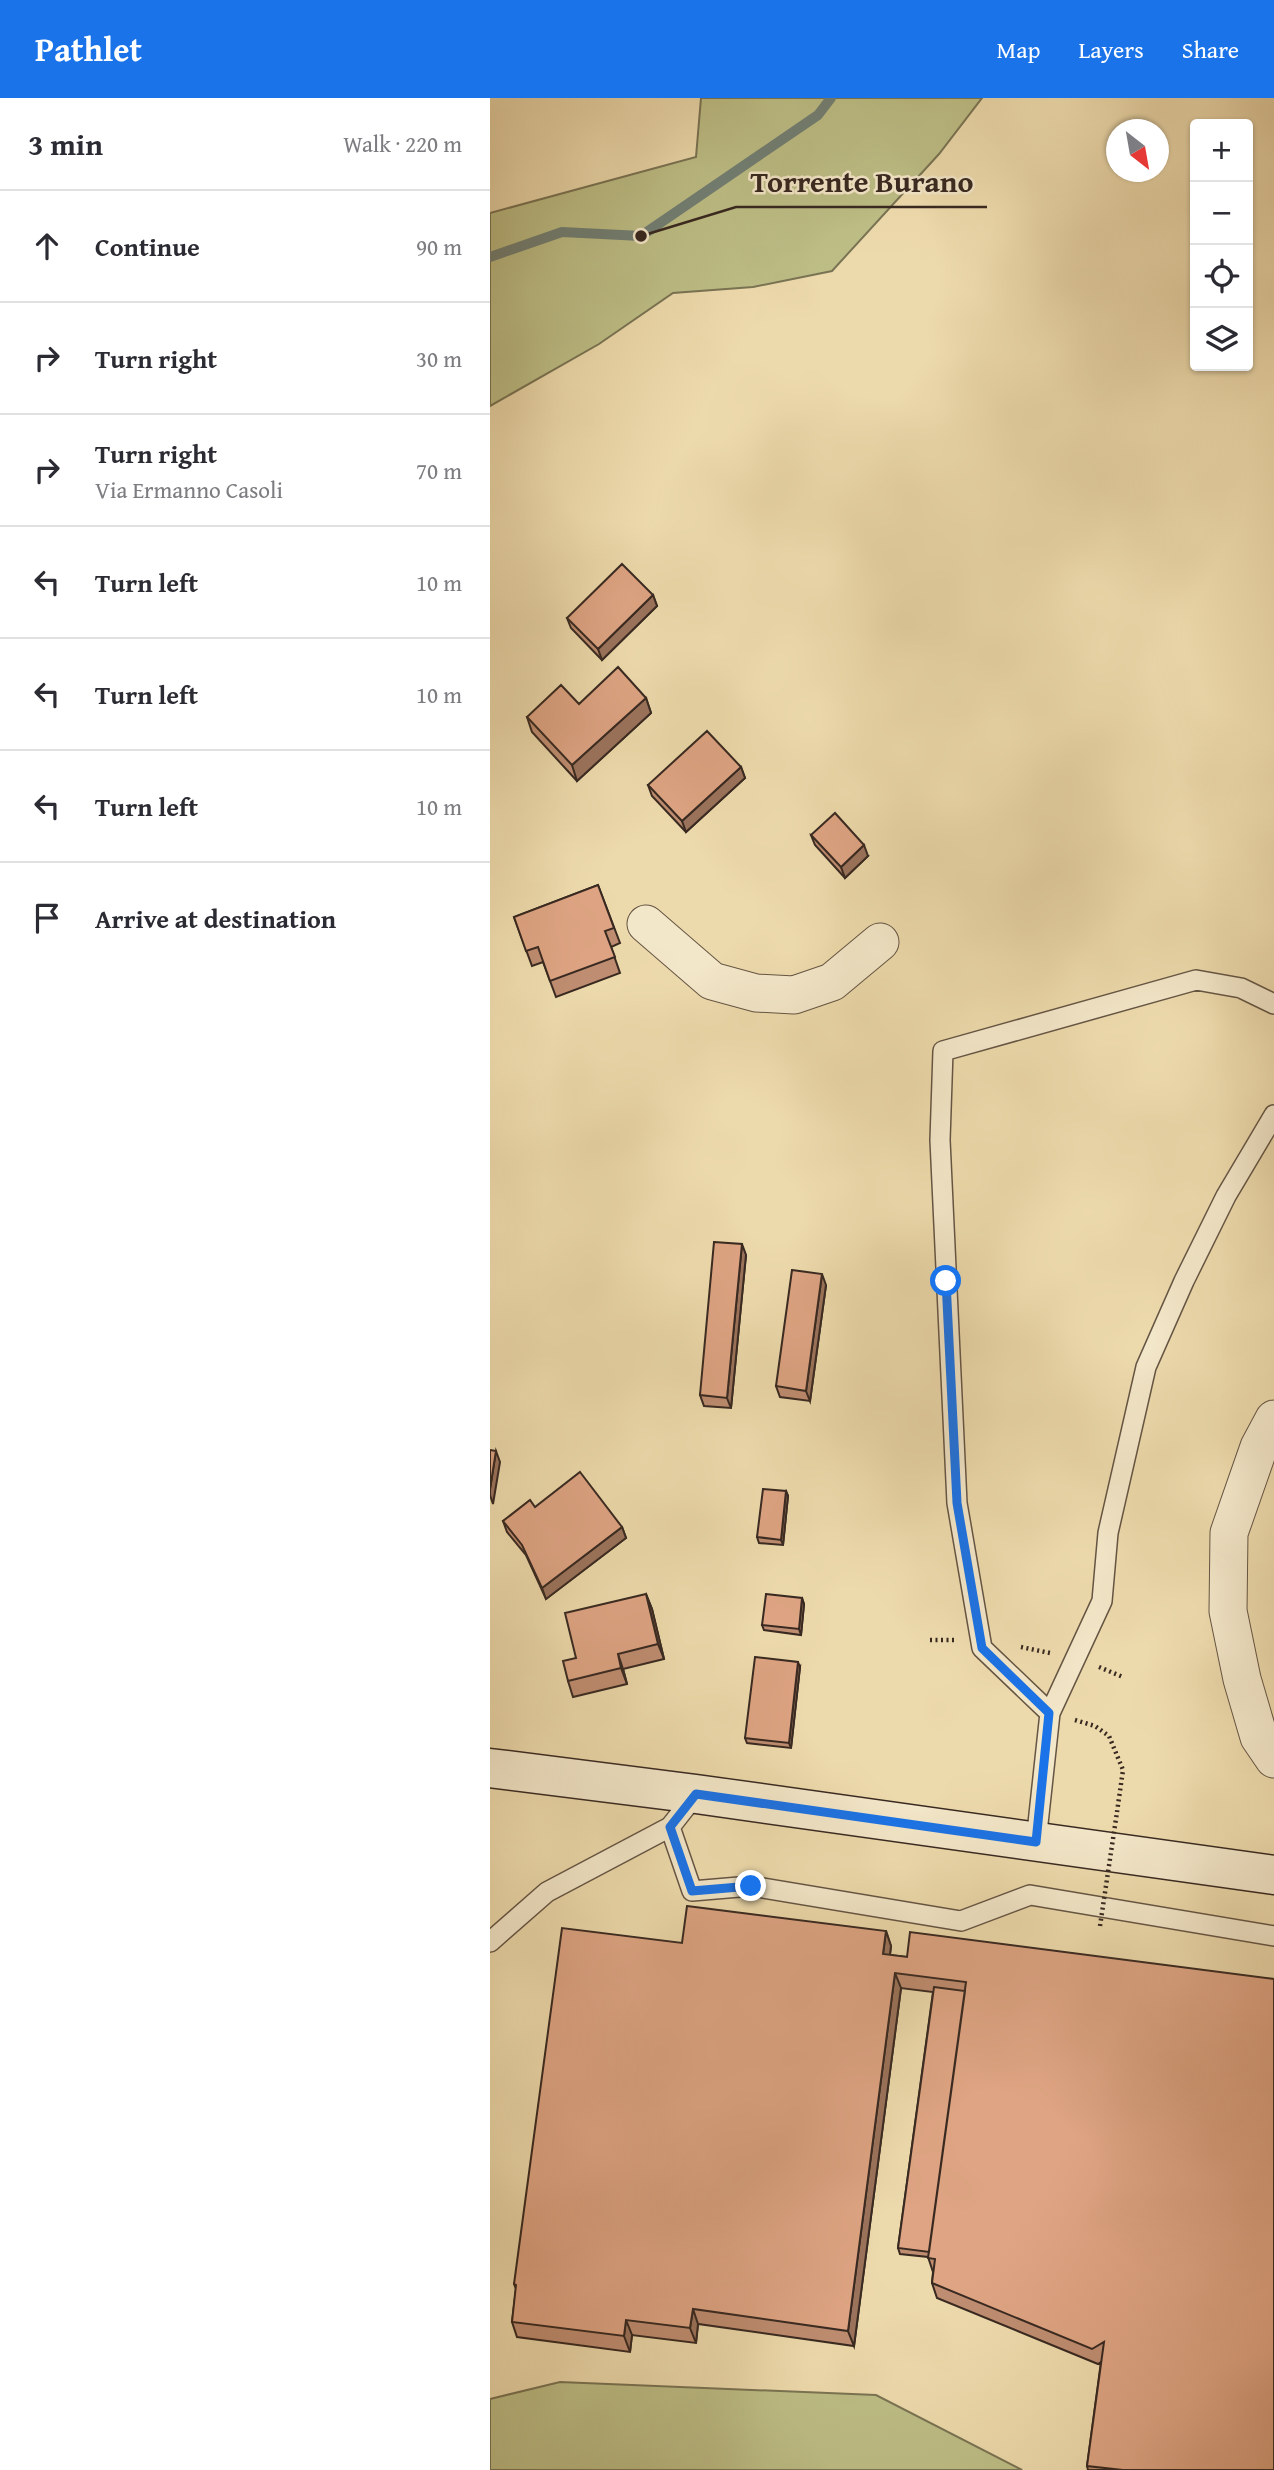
<!DOCTYPE html>
<meta charset="utf-8">
<style>
:root{--surface:#fff;--page:#f2f2f3;--text:#2b2b33;--muted:#7c7c81;--line:#e1e1e2;--accent:#1a73e8}
body{margin:0;font-family:"Gentium Book Plus",serif;background:var(--page);color:var(--text)}
.controls{position:absolute;right:21px;top:21px;display:grid;overflow:hidden;border-radius:7px;box-shadow:0 2px 5px #0004}
.controls button{width:63px;height:63px;display:grid;place-items:center;padding:0;border:0;border-bottom:2px solid var(--line);background:var(--surface);color:var(--text);font:35px sans-serif}
.compass{position:absolute;left:616px;top:21px;width:63px;height:63px;border-radius:50%;background:var(--surface);box-shadow:0 2px 5px #0004;rotate:149deg}
.stop{position:absolute;width:21px;height:21px;margin:-16px;border:5px solid #1a73e8;border-radius:50%;background:#fff}
.stop.end{background:#1a73e8;border-color:#fff;box-shadow:0 2px 7px #0008}
.list{margin:0;padding:0;list-style:none}
h2{display:flex;justify-content:space-between;align-items:center;height:91px;margin:0;padding:0 28px;font-size:30px}
h2 small{font-size:23px;font-weight:400;color:var(--muted)}
.list li{display:grid;grid-template-columns:46px 1fr auto;gap:21px;align-items:center;box-sizing:border-box;height:112px;padding:0 28px;border-top:2px solid var(--line)}
.list b{display:block;font-size:26px;white-space:nowrap}
.list p{margin:0;font-size:23px;white-space:nowrap;color:var(--muted)}
.list em{font-size:23px;font-style:normal;color:var(--muted)}
.icon{flex:none;width:38px;height:38px;fill:none;stroke:currentColor;stroke-width:2;stroke-linecap:round;stroke-linejoin:round}
.map{position:relative;flex:none;width:784px;height:2372px;overflow:hidden}
header{display:flex;align-items:center;gap:42px;box-sizing:border-box;height:98px;padding:0 35px;background:var(--accent);color:#fff}
header strong{font-size:33px}
nav{display:flex;gap:38px;margin-inline-start:auto;font-size:24px}
main{display:flex}
aside{flex:1;background:var(--surface)}
.map>svg:first-child{display:block}
.green{fill:#bdbe86;stroke:#7a7454;stroke-width:2}
.lines{fill:none;stroke-linecap:round;stroke-linejoin:round}
.stream{stroke:#728075;stroke-width:10}
.service-casing{stroke:#655544;stroke-width:22}
.minor-casing{stroke:#655544;stroke-width:39}
.secondary-casing{stroke:#382921;stroke-width:41}
.path{stroke:#382921;stroke-width:4.5;stroke-dasharray:2 3.5;stroke-linecap:butt}
.service{stroke:#f3e7c9;stroke-width:19}
.minor{stroke:#f3e7c9;stroke-width:37}
.secondary{stroke:#f3e7c9;stroke-width:38}
.path-bridge{stroke:#382921;stroke-width:4.5;stroke-dasharray:2 3.5;stroke-linecap:butt}
.wall{fill:#bf8d71;stroke:#382921;stroke-width:2}
.shaded-wall{fill:#9b735c;stroke:#382921;stroke-width:2}
.building{fill:#dea483;stroke:#382921;stroke-width:2}
.route{stroke:#1a73e8;stroke-width:9}
.leader{fill:none;stroke:#382921;stroke-width:2.5}
.callout-dot{fill:#382921;stroke:#f3e7c9;stroke-width:2.5}
.callout-label{font-size:30px;text-anchor:middle;font-weight:bold;fill:#382921;stroke:#f3e7c9;stroke-width:5;stroke-linejoin:round;paint-order:stroke}
</style>
<header>
<strong>Pathlet</strong>
<nav><a>Map</a><a>Layers</a><a>Share</a></nav>
</header>
<main>
<aside>
<h2>3 min<small>Walk · 220 m</small></h2>
<ul class="list">
<li><svg class="icon" aria-label="ahead" viewBox="0 0 24 24"><path d="M12 20V5M6 11l6-6 6 6"/></svg><div><b>Continue</b></div><em>90 m</em></li>
<li><svg class="icon" aria-label="right" viewBox="0 0 24 24"><path d="M7 20v-9h11M14 6l5 5-5 5"/></svg><div><b>Turn right</b></div><em>30 m</em></li>
<li><svg class="icon" aria-label="right" viewBox="0 0 24 24"><path d="M7 20v-9h11M14 6l5 5-5 5"/></svg><div><b>Turn right</b><p>Via Ermanno Casoli</p></div><em>70 m</em></li>
<li><svg class="icon" aria-label="left" viewBox="0 0 24 24"><path d="M17 20v-9H6M10 6l-5 5 5 5"/></svg><div><b>Turn left</b></div><em>10 m</em></li>
<li><svg class="icon" aria-label="left" viewBox="0 0 24 24"><path d="M17 20v-9H6M10 6l-5 5 5 5"/></svg><div><b>Turn left</b></div><em>10 m</em></li>
<li><svg class="icon" aria-label="left" viewBox="0 0 24 24"><path d="M17 20v-9H6M10 6l-5 5 5 5"/></svg><div><b>Turn left</b></div><em>10 m</em></li>
<li><svg class="icon" aria-label="arrive" viewBox="0 0 24 24"><path d="M6 21V4h12l-3 4 3 4H6"/></svg><div><b>Arrive at destination</b></div></li>
</ul>
</aside>
<div class="map">
<svg width="784" height="2372" viewBox="0 0 784 2372">
<rect width="100%" height="100%" fill="#eddaac"/>
<filter id="stains"><feTurbulence type="fractalNoise" baseFrequency=".00286" numOctaves="4"/><feColorMatrix values="0 0 0 0 .2 0 0 0 0 .09 0 0 0 0 .02 0 0 0 .5 -.17"/></filter>
<radialGradient id="worn" r=".72"><stop offset=".6" stop-color="#630" stop-opacity="0"/><stop offset="1" stop-color="#630" stop-opacity=".3"/></radialGradient>
<path class="green" d="M211 0H492L449 56 342 173 263 189 183 195 109 246 0 308V115L206 59Z
M70 2284 386 2297 532 2372H0V2301Z"/>
<g class="lines">
<path class="stream" d="M0 159 72 134 151 138 328 17 341 0"/>
<defs>
<path id="service" d="M560 1615 492 1550 467 1405 450 1042 453 953 706 882 751 890 784 906
M180 1729 202 1793 261 1788 471 1823 540 1797 784 1838
M546 1744 560 1615 612 1503 618 1435 656 1269 694 1183 736 1098 784 1017
M0 1844 57 1794 180 1729 206 1696"/>
<path id="minor" d="M156 826 222 883 266 895 304 897 342 884 390 844
M784 1321 769 1349 739 1435 738 1513 752 1581 769 1639 784 1661"/>
<path id="secondary" d="M0 1670 206 1696 784 1777"/>
</defs>
<use href="#service" class="service-casing"/>
<use href="#minor" class="minor-casing"/>
<use href="#secondary" class="secondary-casing"/>
<path class="path" d="M440 1542H464
M531 1549 560 1555
M609 1569 633 1579
M585 1622 605 1628 619 1638 633 1672 627 1714"/>
<use href="#service" class="service"/>
<use href="#minor" class="minor"/>
<use href="#secondary" class="secondary"/>
<path class="path-bridge" d="M610 1828 627 1714"/>
</g>
<path class="wall" d="M163 497 167 508 112 562 81 530 77 520Z
M156 600 161 615 87 683 42 634 37 619 89 606Z
M251 669 255 680 196 734 162 698 158 687Z
M321 737 378 758 355 780 325 747Z
M108 787 130 845 121 849 130 875 66 899 53 864 42 868 24 819Z
M256 1157 241 1310 214 1308 210 1297Z
M336 1187 320 1303 290 1299 286 1288Z
M296 1393 298 1398 293 1447 269 1445 267 1439Z
M45 1409 132 1429 136 1440 56 1501 36 1457 17 1434 13 1423Z
M156 1496 162 1511 174 1561 133 1571 137 1586 83 1599 78 1583Z
M312 1500 314 1506 311 1537 274 1532 272 1527Z
M310 1569 301 1650 257 1645 255 1640Z
M396 1833 401 1848 400 1857 417 1859 784 1881V2372H598L597 2368 611 2264 608 2266 447 2200 442 2185 443 2174 438 2159 410 2156 408 2150 443 1894 411 1890 364 2248 208 2226 206 2245 142 2237 140 2254 27 2239 22 2224 26 2191 24 2186 192 1845Z"/>
<path class="shaded-wall" d="M163 497 167 508 112 562 108 551Z
M156 600 161 615 87 683 82 667Z
M251 669 255 680 196 734 192 723Z
M374 747 378 758 355 780 351 769Z
M252 1146 256 1157 241 1310 237 1300Z
M332 1176 336 1187 320 1303 316 1293Z
M6 1353 10 1364 3 1406 0 1397V1391Z
M296 1393 298 1398 293 1447 291 1442Z
M132 1429 136 1440 56 1501 52 1490Z
M156 1496 162 1511 174 1561 168 1546Z
M312 1500 314 1506 311 1537 309 1531Z
M128 1556 133 1571 137 1586 131 1570Z
M308 1564 310 1569 301 1650 299 1645Z
M396 1833 401 1848 398 1871 393 1856Z
M405 1875 411 1890 364 2248 358 2233Z
M203 2211 208 2226 206 2245 200 2230Z
M136 2222 142 2237 140 2254 134 2238Z"/>
<path class="building" d="M132 466 163 497 108 551 77 520Z
M128 569 156 600 82 667 37 619 71 587 89 606Z
M217 633 251 669 192 723 158 687Z
M345 715 374 747 351 769 321 737Z
M108 787 124 830 115 833 125 859 60 883 48 849 36 853 24 819Z
M224 1144 252 1146 237 1300 210 1297Z
M302 1172 332 1176 316 1293 286 1288Z
M0 1352 6 1353 0 1391Z
M90 1374 132 1429 52 1490 32 1447 13 1423 40 1402 45 1409Z
M273 1391 296 1393 291 1442 267 1439Z
M156 1496 168 1546 128 1556 131 1570 78 1583 73 1563 86 1560 75 1515Z
M276 1496 312 1500 309 1531 272 1527Z
M265 1559 308 1564 299 1645 255 1640Z
M197 1808 396 1833 393 1856 417 1859 420 1834 784 1881V2372H633L597 2368 614 2244 602 2251 442 2185 445 2161 438 2160 476 1884 405 1875 358 2233 203 2211 200 2230 136 2222 134 2238 22 2224 26 2187 24 2186 72 1830 192 1845Z
M444 1889 475 1893 439 2154 408 2150Z"/>
<g class="lines">
<path class="route" d="M261 1788 202 1793 180 1729 206 1696 546 1744 559 1615 492 1550 467 1405 456 1183"/>
</g>
<path class="leader" d="M151 138L246 109H497"/>
<circle class="callout-dot" cx="151" cy="138" r="7"/>
<g class="callout-label">
<text x="372" y="94">Torrente Burano</text>
</g>
<rect width="100%" height="100%" filter="url(#stains)"/>
<rect width="100%" height="100%" fill="url(#worn)"/>
</svg>
<div class="controls">
<button>+</button>
<button>−</button>
<button><svg class="icon" aria-label="locate" viewBox="0 0 24 24"><circle cx="12" cy="12" r="6"/><path d="M12 2v4M12 18v4M2 12h4M18 12h4"/></svg></button>
<button><svg class="icon" aria-label="layers" viewBox="0 0 24 24"><path d="M12 4l9 5-9 5-9-5zM3 14l9 5 9-5"/></svg></button>
</div>
<svg class="compass" viewBox="-18 -18 36 36"><path d="M0-13l5 13h-10z" fill="#e53935"/><path d="M0 13l5-13h-10z" fill="#7c7c81"/></svg>
<div class="stop" style="left:456px;top:1183px"></div>
<div class="stop end" style="left:261px;top:1788px"></div>
</div>
</main>
